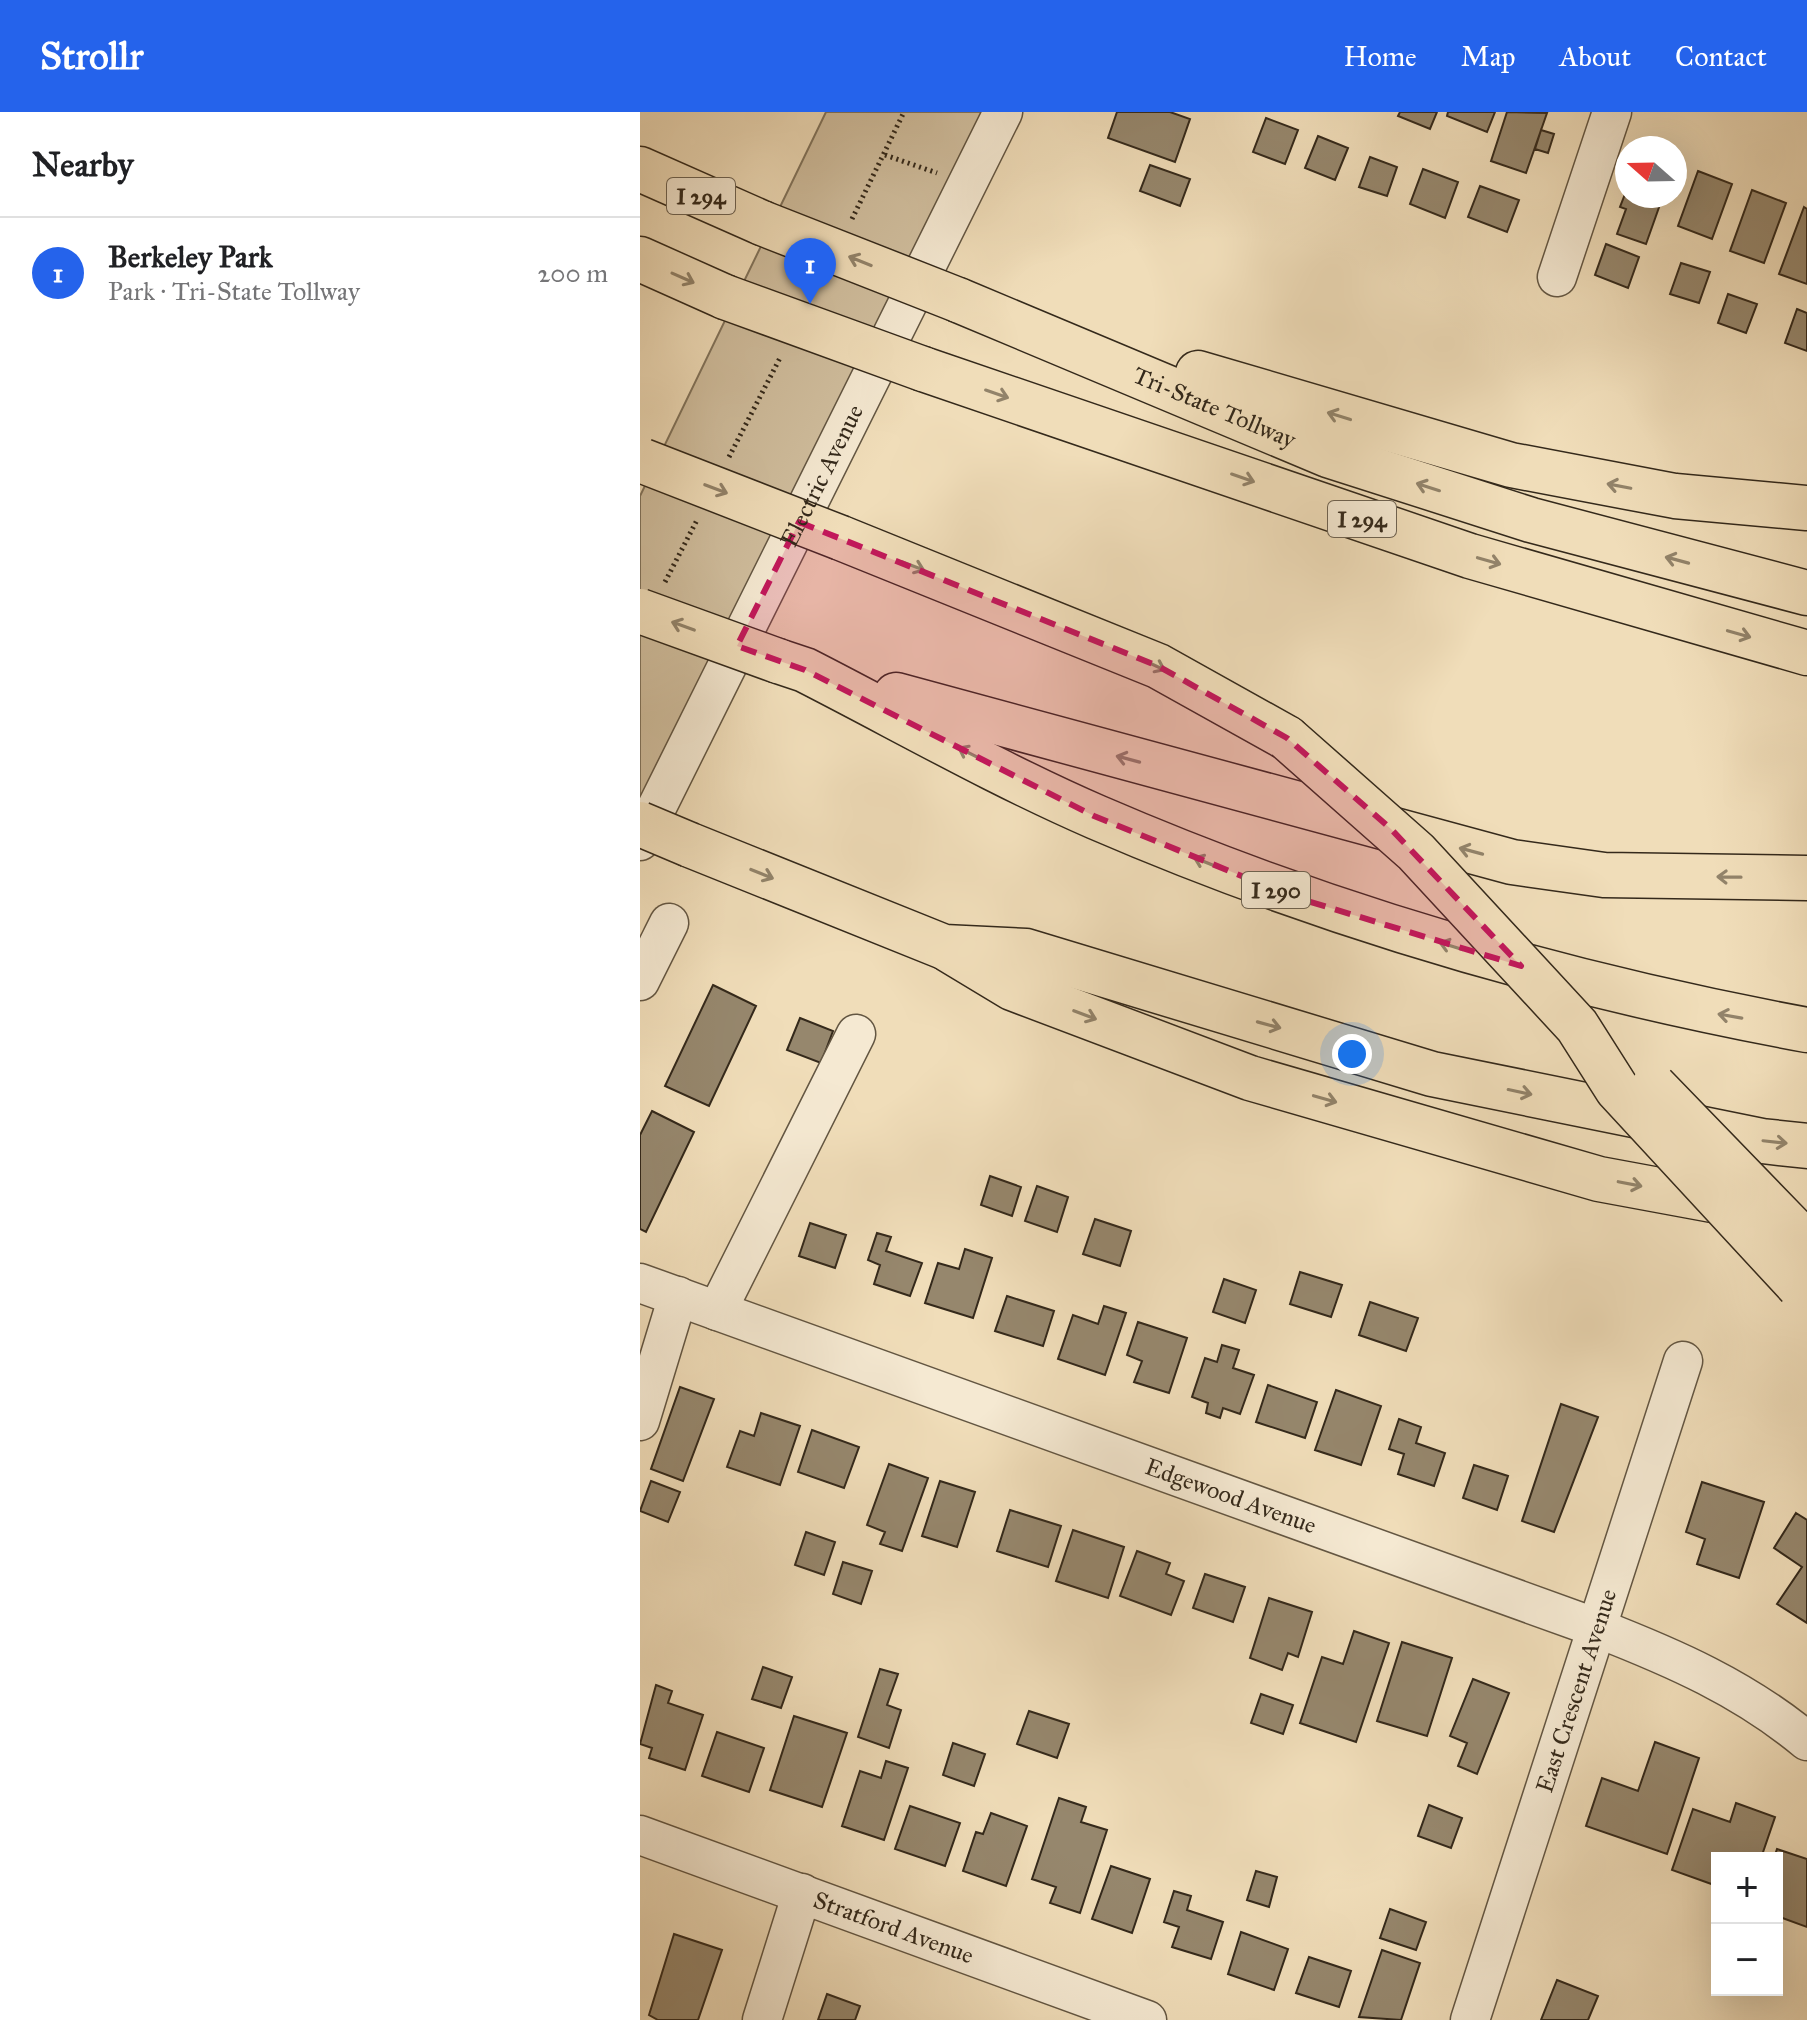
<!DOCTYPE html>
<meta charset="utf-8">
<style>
:root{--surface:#fff;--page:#f6f6f6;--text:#202124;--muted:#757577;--line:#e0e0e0;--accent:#2563eb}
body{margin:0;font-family:"IM FELL Great Primer",serif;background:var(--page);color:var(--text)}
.controls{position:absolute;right:24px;bottom:24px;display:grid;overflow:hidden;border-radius:0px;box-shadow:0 8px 32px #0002}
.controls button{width:72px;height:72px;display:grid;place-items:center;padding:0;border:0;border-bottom:2px solid var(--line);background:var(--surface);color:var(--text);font:40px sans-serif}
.compass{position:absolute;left:975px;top:24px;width:72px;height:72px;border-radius:50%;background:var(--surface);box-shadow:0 8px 32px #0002;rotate:290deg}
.you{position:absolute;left:712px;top:942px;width:28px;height:28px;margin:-20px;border:6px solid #fff;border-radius:50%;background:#1a73e8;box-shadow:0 0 0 12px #1a73e833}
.badge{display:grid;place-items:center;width:52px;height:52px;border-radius:50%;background:var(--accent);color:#fff;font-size:26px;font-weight:700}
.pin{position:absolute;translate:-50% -66px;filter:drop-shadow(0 2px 4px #0008)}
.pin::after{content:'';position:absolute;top:42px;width:28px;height:24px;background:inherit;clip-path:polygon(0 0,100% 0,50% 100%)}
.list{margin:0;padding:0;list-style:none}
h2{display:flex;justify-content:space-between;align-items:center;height:104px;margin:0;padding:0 32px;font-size:34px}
h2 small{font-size:26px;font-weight:400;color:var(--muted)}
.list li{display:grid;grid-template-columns:52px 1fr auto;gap:24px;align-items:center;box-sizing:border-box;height:112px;padding:0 32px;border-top:2px solid var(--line)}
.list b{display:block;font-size:30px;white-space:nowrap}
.list p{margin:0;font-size:26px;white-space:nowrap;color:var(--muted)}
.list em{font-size:26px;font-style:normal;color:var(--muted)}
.map{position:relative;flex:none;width:1167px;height:1908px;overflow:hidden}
header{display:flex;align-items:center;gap:48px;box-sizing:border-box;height:112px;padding:0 40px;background:var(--accent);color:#fff}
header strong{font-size:38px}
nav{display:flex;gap:44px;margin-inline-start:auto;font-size:28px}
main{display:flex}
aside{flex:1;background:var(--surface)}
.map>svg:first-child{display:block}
.green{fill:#d0be9e;stroke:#82745c;stroke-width:2}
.building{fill:#96876d;stroke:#34291b;stroke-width:2}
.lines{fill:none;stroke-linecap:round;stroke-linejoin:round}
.minor-casing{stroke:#635642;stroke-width:41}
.highway-casing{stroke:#34291b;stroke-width:47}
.path{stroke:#34291b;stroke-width:5;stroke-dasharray:2 4;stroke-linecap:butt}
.minor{stroke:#f5e9d2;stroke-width:38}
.highway{stroke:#f0ddb9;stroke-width:44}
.highway-bridge-casing{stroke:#34291b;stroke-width:47;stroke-linecap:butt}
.highway-bridge{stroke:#f0ddb9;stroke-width:44}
.oneway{stroke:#92836a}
.marked{fill:#c2185b;fill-opacity:0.2;stroke:#c2185b;stroke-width:6;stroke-dasharray:16 10;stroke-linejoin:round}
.labels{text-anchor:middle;stroke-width:8;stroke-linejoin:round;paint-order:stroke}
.shield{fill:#f5e9d2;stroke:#6e6352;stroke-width:2}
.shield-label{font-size:22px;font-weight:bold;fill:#34291b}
.street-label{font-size:24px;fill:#34291b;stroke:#f5e9d2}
</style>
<header>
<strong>Strollr</strong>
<nav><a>Home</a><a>Map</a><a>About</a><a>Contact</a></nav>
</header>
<main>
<aside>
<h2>Nearby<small></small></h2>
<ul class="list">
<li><span class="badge">1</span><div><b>Berkeley Park</b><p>Park · Tri-State Tollway</p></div><em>200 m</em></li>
</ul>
</aside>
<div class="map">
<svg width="1167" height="1908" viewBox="0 0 1167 1908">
<rect width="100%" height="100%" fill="#f0ddb9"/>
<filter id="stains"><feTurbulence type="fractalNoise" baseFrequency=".0025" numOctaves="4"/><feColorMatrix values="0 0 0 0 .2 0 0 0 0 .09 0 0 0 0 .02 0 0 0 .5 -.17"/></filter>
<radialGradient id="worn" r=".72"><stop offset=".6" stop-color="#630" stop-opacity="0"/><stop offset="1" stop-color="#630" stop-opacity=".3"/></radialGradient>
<path class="green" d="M186 0H342L0 689V384Z"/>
<path class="building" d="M477 0H530L550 7 535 50 468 26Z
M760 0H797L790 17 758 4Z
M808 0H855L847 20 807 4Z
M867 0 907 1 886 61 851 49Z
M626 6 658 18 645 52 613 40Z
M901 18 914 22 908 41 895 37Z
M678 24 708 36 695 68 665 56Z
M730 45 757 55 747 84 719 75Z
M510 53 550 67 540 94 500 79Z
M783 57 818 70 805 106 770 92Z
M1058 59 1092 72 1072 127 1038 114Z
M840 74 879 88 867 120 828 105Z
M987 77V84H1023L1006 132 977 122 986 97 980 95Z
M1112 78 1146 91 1124 151 1090 139Z
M1164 95 1167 97V172L1139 162Z
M966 132 999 145 988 176 955 163Z
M1041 151 1070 160 1059 191 1030 182Z
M1088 182 1117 192 1106 221 1078 211Z
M1157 197 1167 201V239L1145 231Z
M73 873 116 894 69 994 25 974Z
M160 906 193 919 181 951 147 938Z
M12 999 54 1020 6 1120 0 1117V1023Z
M350 1064 381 1075 372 1104 341 1093Z
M397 1074 428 1085 417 1120 385 1109Z
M455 1107 491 1119 480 1154 443 1142Z
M170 1111 206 1123 195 1156 159 1144Z
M237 1121 251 1125 246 1139 282 1151 270 1184 234 1172 240 1153 228 1148Z
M325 1137 352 1146 333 1206 285 1191 298 1151 319 1157Z
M660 1160 702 1173 691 1205 650 1192Z
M584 1167 616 1178 605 1211 573 1200Z
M367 1184 414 1199 403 1234 355 1219Z
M730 1190 778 1206 766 1239 719 1223Z
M464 1194 486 1201 465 1263 418 1247 433 1203 458 1212Z
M498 1210 547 1226 529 1281 494 1270 502 1249 487 1243Z
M582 1233 599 1238 593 1256 614 1263 600 1302 583 1296 580 1306 566 1301 568 1291 552 1285 565 1246 577 1250Z
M628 1273 677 1290 665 1326 616 1310Z
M40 1275 74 1287 43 1369 11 1357Z
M696 1278 741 1294 721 1353 675 1338Z
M921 1292 958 1305 914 1420 882 1409Z
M121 1301 160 1314 140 1373 87 1355 100 1319 114 1324Z
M759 1307 781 1315 776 1331 805 1341 794 1374 758 1362 764 1342 749 1337Z
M172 1318 219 1335 204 1376 158 1360Z
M249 1352 288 1366 262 1439 240 1432 245 1420 227 1413Z
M834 1353 868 1364 857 1398 823 1386Z
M11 1369 40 1380 28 1410 0 1399Z
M300 1369 335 1380 317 1435 282 1424Z
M1062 1370 1124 1390 1099 1466 1057 1452 1065 1427 1046 1420Z
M370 1398 421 1414 408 1455 357 1439Z
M1156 1401 1167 1408V1511L1137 1492 1162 1455 1134 1436Z
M433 1418 484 1435 468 1486 416 1469Z
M166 1420 195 1430 184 1463 155 1453Z
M497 1439 530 1451 526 1462 544 1469 531 1503 480 1484Z
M203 1450 232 1459 221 1492 193 1482Z
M565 1462 605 1475 593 1510 553 1496Z
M629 1486 672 1500 658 1545 648 1541 642 1558 610 1546Z
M714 1519 749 1531 716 1630 660 1611 682 1545 703 1552Z
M762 1530 812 1546 787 1624 737 1609Z
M123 1555 152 1565 141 1596 112 1587Z
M240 1557 258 1562 247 1593 261 1598 249 1636 218 1625Z
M833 1567 869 1581 837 1662 818 1654 827 1631 810 1624Z
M16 1573 32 1579 28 1591 63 1603 45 1658 9 1646 12 1636 0 1632Z
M621 1582 653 1593 643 1622 611 1611Z
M389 1599 429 1612 417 1646 377 1632Z
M154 1604 207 1621 182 1695 130 1678Z
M77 1620 124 1636 109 1680 62 1664Z
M1015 1630 1059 1646 1027 1742 946 1714 962 1666 998 1679Z
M313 1631 345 1642 334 1674 303 1663Z
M246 1649 268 1656 244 1728 202 1714 220 1659 241 1666Z
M419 1686 446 1695 441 1710 467 1718 440 1801 410 1791 416 1775 392 1767Z
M1096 1691 1135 1705 1121 1746H1077V1774L1032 1758 1053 1697 1090 1710Z
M789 1693 822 1706 811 1736 778 1724Z
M270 1694 320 1711 305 1754 255 1737Z
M351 1701 387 1714 366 1774 323 1759 336 1720 343 1722Z
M1137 1737 1167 1747V1815L1137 1804V1746H1134Z
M471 1754 510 1767 492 1821 452 1807Z
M616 1759 637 1765 629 1795 607 1788Z
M534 1779 551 1784 547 1798 583 1810 571 1847 532 1835 539 1815 524 1810Z
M750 1797 786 1810 776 1838 740 1826Z
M601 1820 648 1837 634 1878 588 1862Z
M34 1822 82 1838 58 1908H18L9 1903Z
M742 1838 780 1851 761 1908 719 1905Z
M669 1845 711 1859 699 1895 656 1881Z
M917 1868 958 1884 948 1908H901Z
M187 1882 220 1894 215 1908H178Z"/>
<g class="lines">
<defs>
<g id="minor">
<path d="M917 165 972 0"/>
<path id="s1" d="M0 729 363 0"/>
<path d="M0 869 29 811"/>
<path id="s2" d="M0 1171 957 1516C1034 1546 1103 1576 1167 1629"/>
<path d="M77 1199 216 922"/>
<path d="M0 1309 38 1184"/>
<path id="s3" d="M0 1723 507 1908"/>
<path d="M122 1908 162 1781"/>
<path id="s4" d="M830 1908 1043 1249"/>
</g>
<g id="highway">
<path d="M0 57 122 111"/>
<path d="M0 147 85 185"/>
<path id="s5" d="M318 188 688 343 891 408 1167 481"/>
<path d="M283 257 830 444 1167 541"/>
<path d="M558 261 871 353 1035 384 1167 396"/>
<path d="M201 426 518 554 647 626"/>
<path d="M138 549 165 558C261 607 357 662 456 705 685 804 923 873 1167 918"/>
<path d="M256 583 872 750 964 763 1167 766"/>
<path d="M50 733 304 835 386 839 792 962 1122 1029 1167 1034"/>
<path d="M309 838 372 876 610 966 959 1067 1105 1094"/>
</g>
</defs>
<use href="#minor" class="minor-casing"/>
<use href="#highway" class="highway-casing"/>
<path class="path" d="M245 43 297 61
M212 107 264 0
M89 345 141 244
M25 470 57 408"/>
<use href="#minor" class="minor"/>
<use href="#highway" class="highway"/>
<defs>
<path id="highway-bridge" d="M122 111 318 188
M85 185 283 257
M3 349 201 426
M0 499 138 549
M647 626 776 740 937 914 977 977 1159 1174
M0 712 50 733
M1014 974 1167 1132"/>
</defs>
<use href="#highway-bridge" class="highway-bridge-casing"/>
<use href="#highway-bridge" class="highway-bridge"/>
</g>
<defs><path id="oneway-shaft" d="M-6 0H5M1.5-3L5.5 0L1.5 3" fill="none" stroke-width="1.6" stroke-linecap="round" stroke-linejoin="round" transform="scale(2)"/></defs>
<g class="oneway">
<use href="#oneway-shaft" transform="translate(220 149) rotate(-158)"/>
<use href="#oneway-shaft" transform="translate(43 166) rotate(24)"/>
<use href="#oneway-shaft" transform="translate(357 282) rotate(19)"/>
<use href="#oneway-shaft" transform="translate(699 304) rotate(-163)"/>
<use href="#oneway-shaft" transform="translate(603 366) rotate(19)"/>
<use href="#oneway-shaft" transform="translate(979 374) rotate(-169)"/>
<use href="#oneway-shaft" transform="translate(788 375) rotate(-162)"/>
<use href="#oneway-shaft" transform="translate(76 377) rotate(21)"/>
<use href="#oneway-shaft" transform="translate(1037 448) rotate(-165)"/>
<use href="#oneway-shaft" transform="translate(849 449) rotate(16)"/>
<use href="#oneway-shaft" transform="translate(273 454) rotate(21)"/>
<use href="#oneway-shaft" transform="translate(43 514) rotate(-160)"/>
<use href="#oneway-shaft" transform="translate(1099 522) rotate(16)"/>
<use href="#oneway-shaft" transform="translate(514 553) rotate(25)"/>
<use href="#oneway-shaft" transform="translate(329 641) rotate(-153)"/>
<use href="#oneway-shaft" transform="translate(488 647) rotate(-165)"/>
<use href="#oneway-shaft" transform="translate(831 739) rotate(-165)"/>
<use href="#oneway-shaft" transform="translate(565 750) rotate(-158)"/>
<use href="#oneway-shaft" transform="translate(122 762) rotate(22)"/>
<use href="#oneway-shaft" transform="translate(1089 765) rotate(-179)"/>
<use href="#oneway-shaft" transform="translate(811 834) rotate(-163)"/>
<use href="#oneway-shaft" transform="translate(445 903) rotate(21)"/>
<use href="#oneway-shaft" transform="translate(1090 904) rotate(-170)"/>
<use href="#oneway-shaft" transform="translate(629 913) rotate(15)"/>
<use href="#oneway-shaft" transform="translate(880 980) rotate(12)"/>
<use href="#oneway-shaft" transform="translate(685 987) rotate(16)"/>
<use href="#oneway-shaft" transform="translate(1135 1030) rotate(6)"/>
<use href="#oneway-shaft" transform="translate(990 1072) rotate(11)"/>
</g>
<path class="marked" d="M159 410 518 554 647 626 751 717 881 854 651 784 454 704 165 558 97 534Z"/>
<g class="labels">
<g class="shield">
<rect x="27" y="66" width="68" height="36" rx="6"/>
<rect x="688" y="389" width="68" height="36" rx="6"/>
<rect x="602" y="760" width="68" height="36" rx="6"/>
</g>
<g class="shield-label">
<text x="61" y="92">I 294</text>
<text x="722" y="415">I 294</text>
<text x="636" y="786">I 290</text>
</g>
<g class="street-label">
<text dy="8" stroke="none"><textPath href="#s5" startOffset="278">Tri-State Tollway</textPath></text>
<text dy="8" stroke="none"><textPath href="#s1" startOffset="408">Electric Avenue</textPath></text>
<text dy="8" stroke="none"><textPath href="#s2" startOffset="628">Edgewood Avenue</textPath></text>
<text dy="8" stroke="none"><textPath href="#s4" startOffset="346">East Crescent Avenue</textPath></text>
<text dy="8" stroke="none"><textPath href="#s3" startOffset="270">Stratford Avenue</textPath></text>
</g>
</g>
<rect width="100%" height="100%" filter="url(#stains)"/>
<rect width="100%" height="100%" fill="url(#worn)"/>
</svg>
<div class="controls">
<button>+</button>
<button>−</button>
</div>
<svg class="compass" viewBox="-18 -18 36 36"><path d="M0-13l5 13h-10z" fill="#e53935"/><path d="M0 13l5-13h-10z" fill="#757577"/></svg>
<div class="you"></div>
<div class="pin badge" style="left:170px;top:192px">1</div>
</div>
</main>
